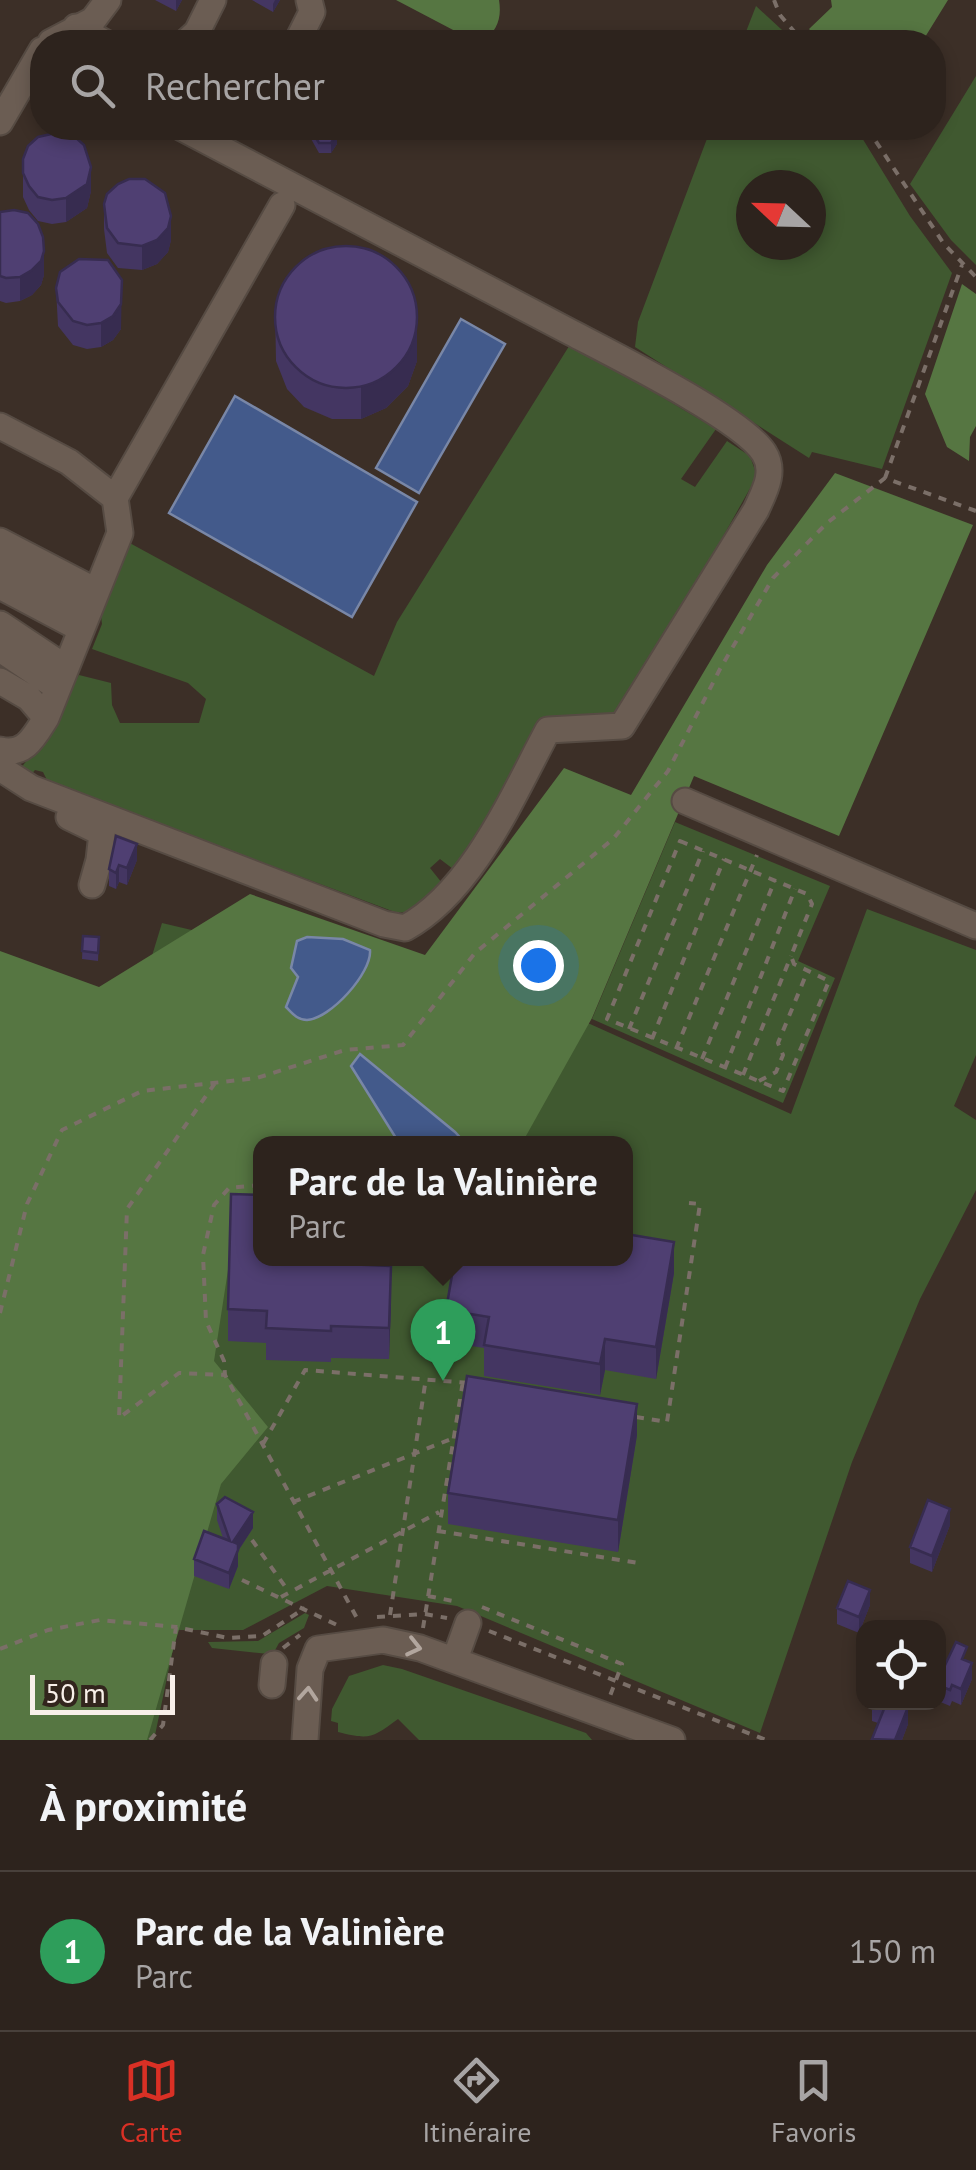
<!DOCTYPE html>
<html lang="fr">
<meta charset="utf-8">
<style>
:root{--surface:#2d231d;--page:#352b26;--text:#f1f3f6;--muted:#a7a4a4;--line:#48403b;--accent:#d93025}
body{margin:0;font-family:"PT Sans",sans-serif;background:var(--page);color:var(--text)}
.controls{position:absolute;right:30px;bottom:30px;display:grid;overflow:hidden;border-radius:20px;box-shadow:0 5px 15px #0003}
.controls button{width:90px;height:90px;display:grid;place-items:center;padding:0;border:0;border-bottom:2px solid var(--line);background:var(--surface);color:var(--text);font:50px sans-serif}
.compass{position:absolute;left:736px;top:170px;width:90px;height:90px;border-radius:50%;background:var(--surface);box-shadow:0 5px 15px #0003;rotate:292deg}
.scale{position:absolute;left:30px;bottom:25px;width:145px;box-sizing:border-box;padding-left:10px;border:5px solid #f8efe9;border-top:0;font-size:28px;line-height:35px;white-space:nowrap;color:#f8efe9;-webkit-text-stroke:8px #32251d;paint-order:stroke}
.you{position:absolute;left:538px;top:965px;width:35px;height:35px;margin:-25px;border:8px solid #fff;border-radius:50%;background:#1a73e8;box-shadow:0 0 0 15px #1a73e833}
.badge{display:grid;place-items:center;width:65px;height:65px;border-radius:50%;background:var(--accent);color:#fff;font-size:32px;font-weight:700}
.pin{position:absolute;translate:-50% -82px;filter:drop-shadow(0 2px 5px #0008)}
.pin::after{content:'';position:absolute;top:52px;width:35px;height:30px;background:inherit;clip-path:polygon(0 0,100% 0,50% 100%)}
.popup{position:absolute;left:253px;top:1136px;width:380px;height:130px;box-sizing:border-box;display:grid;place-content:center;border-radius:20px;background:var(--surface);filter:drop-shadow(0 2px 8px #0005);font-size:32px;white-space:nowrap;color:var(--muted)}
.popup b{font-size:38px;color:var(--text)}
.popup::after{content:'';position:absolute;left:50%;top:100%;margin-left:-20px;border:20px solid transparent;border-top-color:var(--surface)}
.list{margin:0;padding:0;list-style:none}
h2{display:flex;justify-content:space-between;align-items:center;height:130px;margin:0;padding:0 40px;font-size:42px}
h2 small{font-size:32px;font-weight:400;color:var(--muted)}
.list li{display:grid;grid-template-columns:65px 1fr auto;gap:30px;align-items:center;box-sizing:border-box;height:160px;padding:0 40px;border-top:2px solid var(--line)}
.list b{display:block;font-size:38px;white-space:nowrap}
.list p{margin:0;font-size:32px;white-space:nowrap;color:var(--muted)}
.list em{font-size:32px;font-style:normal;color:var(--muted)}
.icon{flex:none;width:55px;height:55px;fill:none;stroke:currentColor;stroke-width:2;stroke-linecap:round;stroke-linejoin:round}
.map{position:relative;flex:none;width:976px;height:1740px;overflow:hidden}
.search{position:absolute;background:var(--surface);box-shadow:0 5px 15px #0003;left:30px;right:30px;top:30px;height:110px;display:flex;align-items:center;gap:25px;box-sizing:border-box;padding:0 35px;border-radius:40px;color:var(--muted);font-size:38px}
.sheet{height:290px;background:var(--surface)}
nav{display:flex;justify-content:space-around;align-items:center;box-sizing:border-box;height:140px;border-top:2px solid var(--line);background:var(--surface);font-size:28px;color:var(--muted)}
nav a{display:grid;justify-items:center;gap:5px}
nav .on{color:var(--accent)}
.map>svg:first-child{display:block}
.green{fill:#405930;fill-rule:evenodd}
.forest{fill:#567642}
.water{fill:#435a8b;stroke:#7987a7;stroke-width:2.5}
.lines{fill:none;stroke-linecap:round;stroke-linejoin:round}
.minor-casing{stroke:#564b43;stroke-width:29}
.path{stroke:#7b6f68;stroke-width:4;stroke-dasharray:8 8;stroke-linecap:butt}
.minor{stroke:#6b5d53;stroke-width:25}
.wall{fill:#443662}
.shaded-wall{fill:#372c50}
.building{fill:#4f3f72;stroke:#372c50;stroke-width:2.5}
.oneway{stroke:#b2a69e}
</style>
<div class="map">
<svg width="976" height="1740" viewBox="0 0 976 1740">
<rect width="100%" height="100%" fill="#3c2f27"/>
<path class="green" d="M756 6 795 42H742Z
M976 76V265L951 240 910 184Z
M711 128H856L910 216 952 273 882 469 812 452 809 458 635 347 638 322ZM751 185H811V245H751Z
M571 343 716 429 681 479 695 487 727 441 750 456 757 476 620 720 539 725 471 855 457 872 440 859 430 868 442 883C427 898 415 918 392 911L48 782 43 772 35 770 30 776 19 770 34 752 79 675 111 683 112 705 120 723H199L206 699 188 683 92 649 102 624 99 601 126 541 374 676 397 622Z
M675 822 830 886 798 961 835 978 783 1103 592 1019Z
M867 909 976 950V1055L954 1106 976 1120V1190L920 1299 852 1462 760 1733 457 1606 327 1586 243 1630H177L154 1740H0V988L133 1018 162 923 590 1024 791 1114ZM260 1144H626V1258H260Z
M305 1613 309 1615 304 1628 279 1643 268 1663 269 1654 212 1648 208 1642 258 1641Z
M383 1665 402 1669 586 1733 592 1740H419L398 1719C372 1738 370 1740 338 1732V1723L331 1721 332 1709 349 1676Z"/>
<path class="forest" d="M396 0H499C502 19 497 30 483 42H476Z
M831 0H948L922 42H821L809 29 832 7Z
M962 284 976 294V426L970 437 969 461 947 447 925 394Z
M835 473 973 525 839 836 694 776 592 1018 522 1143 260 1144V1201L238 1205 214 1361 268 1427 221 1484 147 1740H0V951L99 987 250 894 425 955 564 768 631 795 767 565Z"/>
<path class="water" d="M461 319 505 344 419 493 376 468Z
M235 396 417 502 352 617 169 513Z
M307 937 343 939 370 950C372 973 330 1019 307 1020 297 1020 292 1013 286 1007L298 977 291 968 297 941Z
M360 1054 455 1132 465 1143H399L351 1066Z"/>
<g class="lines">
<defs>
<path id="minor" d="M76 27 104 42
M51 42 93 20 108 0
M186 42 197 32 213 0
M297 42 312 12 309 0
M0 122 42 50
M0 426 69 462 115 498 120 533 46 718C34 737 25 756 0 750
M115 498 282 205
M0 541 96 591
M0 564 89 611
M0 586 81 629
M0 624 66 668
M0 649 58 688
M0 681 29 698 46 718
M0 768 31 788 384 924 405 928C473 891 513 795 548 730L622 726 756 510C764 492 776 472 764 453 743 419 612 354 572 333 442 265 312 197 182 128
M685 801 976 926
M69 817 102 833 99 860 92 885
M455 1659 468 1623
M272 1685 274 1664
M305 1740 310 1669 318 1649 383 1640 420 1648 672 1740"/>
</defs>
<use href="#minor" class="minor-casing"/>
<path class="path" d="M774 0 780 15 803 42
M867 128 944 244 976 277
M885 478 962 265
M680 841 807 894 812 904 791 956 794 964 829 981 783 1091 607 1019Z
M629 1029 703 851
M652 1039 724 859
M676 1049 757 855
M702 1059 775 880
M725 1068 795 889
M743 1075 791 956
M759 1081 776 1072 783 1055 778 1043 808 970
M215 1083 127 1209 119 1418 179 1373 225 1375
M260 1185 229 1188 214 1205 203 1255 206 1321 224 1361 225 1375 358 1620
M0 1313 27 1204 62 1130 142 1091 257 1078 345 1050 403 1045 475 953 613 839 668 771 720 669 773 578 827 523 885 478 976 511
M636 1417 667 1422 700 1204 689 1203
M263 1444 305 1370 470 1383
M293 1502 451 1439
M438 1531 639 1563
M252 1540 289 1592
M242 1580 337 1625
M428 1596 458 1602
M281 1597 439 1512
M482 1607 622 1664 610 1696
M390 1615 426 1378
M377 1617 425 1614 447 1618
M423 1628 463 1381
M489 1631 766 1740
M283 1648 300 1635
M0 1649 48 1630 100 1620 176 1627
M150 1740 163 1725 176 1627 228 1638 262 1636 305 1608"/>
<use href="#minor" class="minor"/>
</g>
<path class="wall" d="M155 0H182L176 11Z
M252 0H280L273 12Z
M286 128H335L337 144 331 153H319L310 137 295 140 286 134Z
M23 159 91 191 87 208 66 222 52 224 38 221 29 210 23 197Z
M104 204 171 240 168 252 157 264 142 270 118 268 107 253 104 229Z
M0 212 44 275 41 285 32 295 20 301 6 303 0 301Z
M56 288 121 329 113 340 101 347 87 349 73 345 58 326Z
M275 305 417 361 408 386 386 408 361 419H332L304 407 287 389 276 361Z
M137 860 127 885 119 882 116 889 109 886V869Z
M83 936 99 937 98 961 82 959Z
M260 1258H299V1262L391 1297 389 1359 331 1358V1362L266 1360V1343L228 1341V1309Z
M674 1273 656 1379 605 1370 600 1395 484 1376V1348L446 1342V1310Z
M637 1435 618 1552 448 1524V1493Z
M217 1504 253 1528 238 1551V1566L229 1589 194 1576V1559L223 1538 217 1520Z
M950 1525 932 1572 910 1563V1547Z
M870 1605 859 1633 837 1624V1608Z
M967 1661 972 1679 961 1705 952 1701 950 1706 938 1701V1680Z
M872 1704 903 1705 908 1724 902 1740H872L878 1723 872 1721Z"/>
<path class="shaded-wall" d="M176 0H182L176 11Z
M275 0H280L273 12V4Z
M337 134V144L331 153V143Z
M91 167V191L87 208 66 222V198Z
M171 216V240L168 252 157 264 142 270V246Z
M44 251V275L41 285 32 295 20 301V277Z
M122 280 121 329 113 340 101 347V323Z
M417 329V361L408 386 386 408 361 419V387Z
M137 844V860L127 885V868Z
M119 865V882L116 889V873Z
M674 1242V1273L656 1379V1347Z
M391 1266V1297L389 1359V1328Z
M605 1339V1370L600 1395V1364Z
M637 1404V1435L618 1552V1520Z
M950 1509V1525L932 1572V1556Z
M253 1512V1528L238 1551V1566L229 1589V1573L233 1542Z
M870 1590V1605L859 1633V1617Z
M972 1663V1679L961 1705V1689Z
M908 1707V1724L902 1740H895Z"/>
<path class="building" d="M310 128H335L337 134 331 143H319Z
M60 132 74 136 84 145 91 167 87 184 66 198 52 200 38 197 29 186 23 173V159L28 146 38 137Z
M129 179H145L165 193 171 216 168 228 157 240 142 246 118 243 107 228 104 204 107 194 118 184Z
M14 210 28 213 38 224 43 237 44 251 41 261 32 270 20 277 6 278 0 276V212Z
M275 317a71 71 0 1 1 142 0a71 71 0 1 1-142 0Z
M79 259 108 260 122 280 121 304 113 316 101 323 87 325 73 321 58 302 56 288 60 272Z
M116 836 137 844 127 868 119 865 116 873 109 869Z
M83 936 99 937 98 953 82 951Z
M231 1194 260 1195V1258H298V1262L391 1266 389 1328 331 1326V1331L266 1328 267 1311 228 1309Z
M626 1234 674 1242 656 1347 605 1339 600 1364 484 1345 489 1317 446 1310 455 1258H626Z
M467 1376 637 1404 618 1520 448 1493Z
M225 1497 253 1512 233 1542 238 1544V1550L229 1573 194 1559 204 1531 230 1541 217 1504Z
M928 1500 950 1509 932 1556 910 1547Z
M848 1581 870 1590 859 1617 837 1608Z
M956 1642 967 1647 962 1659 972 1663 961 1689 952 1685 950 1690 938 1685V1680Z
M873 1702H897L908 1707 895 1740 872 1739 884 1709 872 1704Z"/>
<defs><path id="oneway-chevron" d="M-2-3.5L2.5 0L-2 3.5" fill="none" stroke-width="1.6" stroke-linecap="round" stroke-linejoin="round" transform="scale(2.5)"/></defs>
<g class="oneway">
<use href="#oneway-chevron" transform="translate(414 1647) rotate(13)"/>
<use href="#oneway-chevron" transform="translate(308 1694) rotate(-86)"/>
</g>
</svg>
<div class="controls">
<button><svg class="icon" aria-label="locate" viewBox="0 0 24 24"><circle cx="12" cy="12" r="6"/><path d="M12 2v4M12 18v4M2 12h4M18 12h4"/></svg></button>
</div>
<svg class="compass" viewBox="-18 -18 36 36"><path d="M0-13l5 13h-10z" fill="#e53935"/><path d="M0 13l5-13h-10z" fill="#a7a4a4"/></svg>
<div class="scale">50 m</div>
<div class="you"></div>
<div class="pin badge" style="left:443px;top:1381px;background:#2e9e5b">1</div>
<div class="popup"><b>Parc de la Valinière</b>Parc</div>
<div class="search"><svg class="icon" aria-label="search" viewBox="0 0 24 24"><circle cx="10" cy="10" r="6"/><path d="M15 15l6 6"/></svg>Rechercher</div>
</div>
<section class="sheet">
<h2>À proximité<small></small></h2>
<ul class="list">
<li><span class="badge" style="background:#2e9e5b">1</span><div><b>Parc de la Valinière</b><p>Parc</p></div><em>150 m</em></li>
</ul>
</section>
<nav>
<a class="on"><svg class="icon" aria-label="map" viewBox="0 0 24 24"><path d="M3 6l6-2 6 2 6-2v14l-6 2-6-2-6 2zM9 4v14M15 6v14"/></svg>Carte</a>
<a><svg class="icon" aria-label="directions" viewBox="0 0 24 24"><path d="M12 3l9 9-9 9-9-9zM9 14v-3h6M13 9l2 2-2 2"/></svg>Itinéraire</a>
<a><svg class="icon" aria-label="saved" viewBox="0 0 24 24"><path d="M7 4h10v16l-5-4-5 4z"/></svg>Favoris</a>
</nav>
